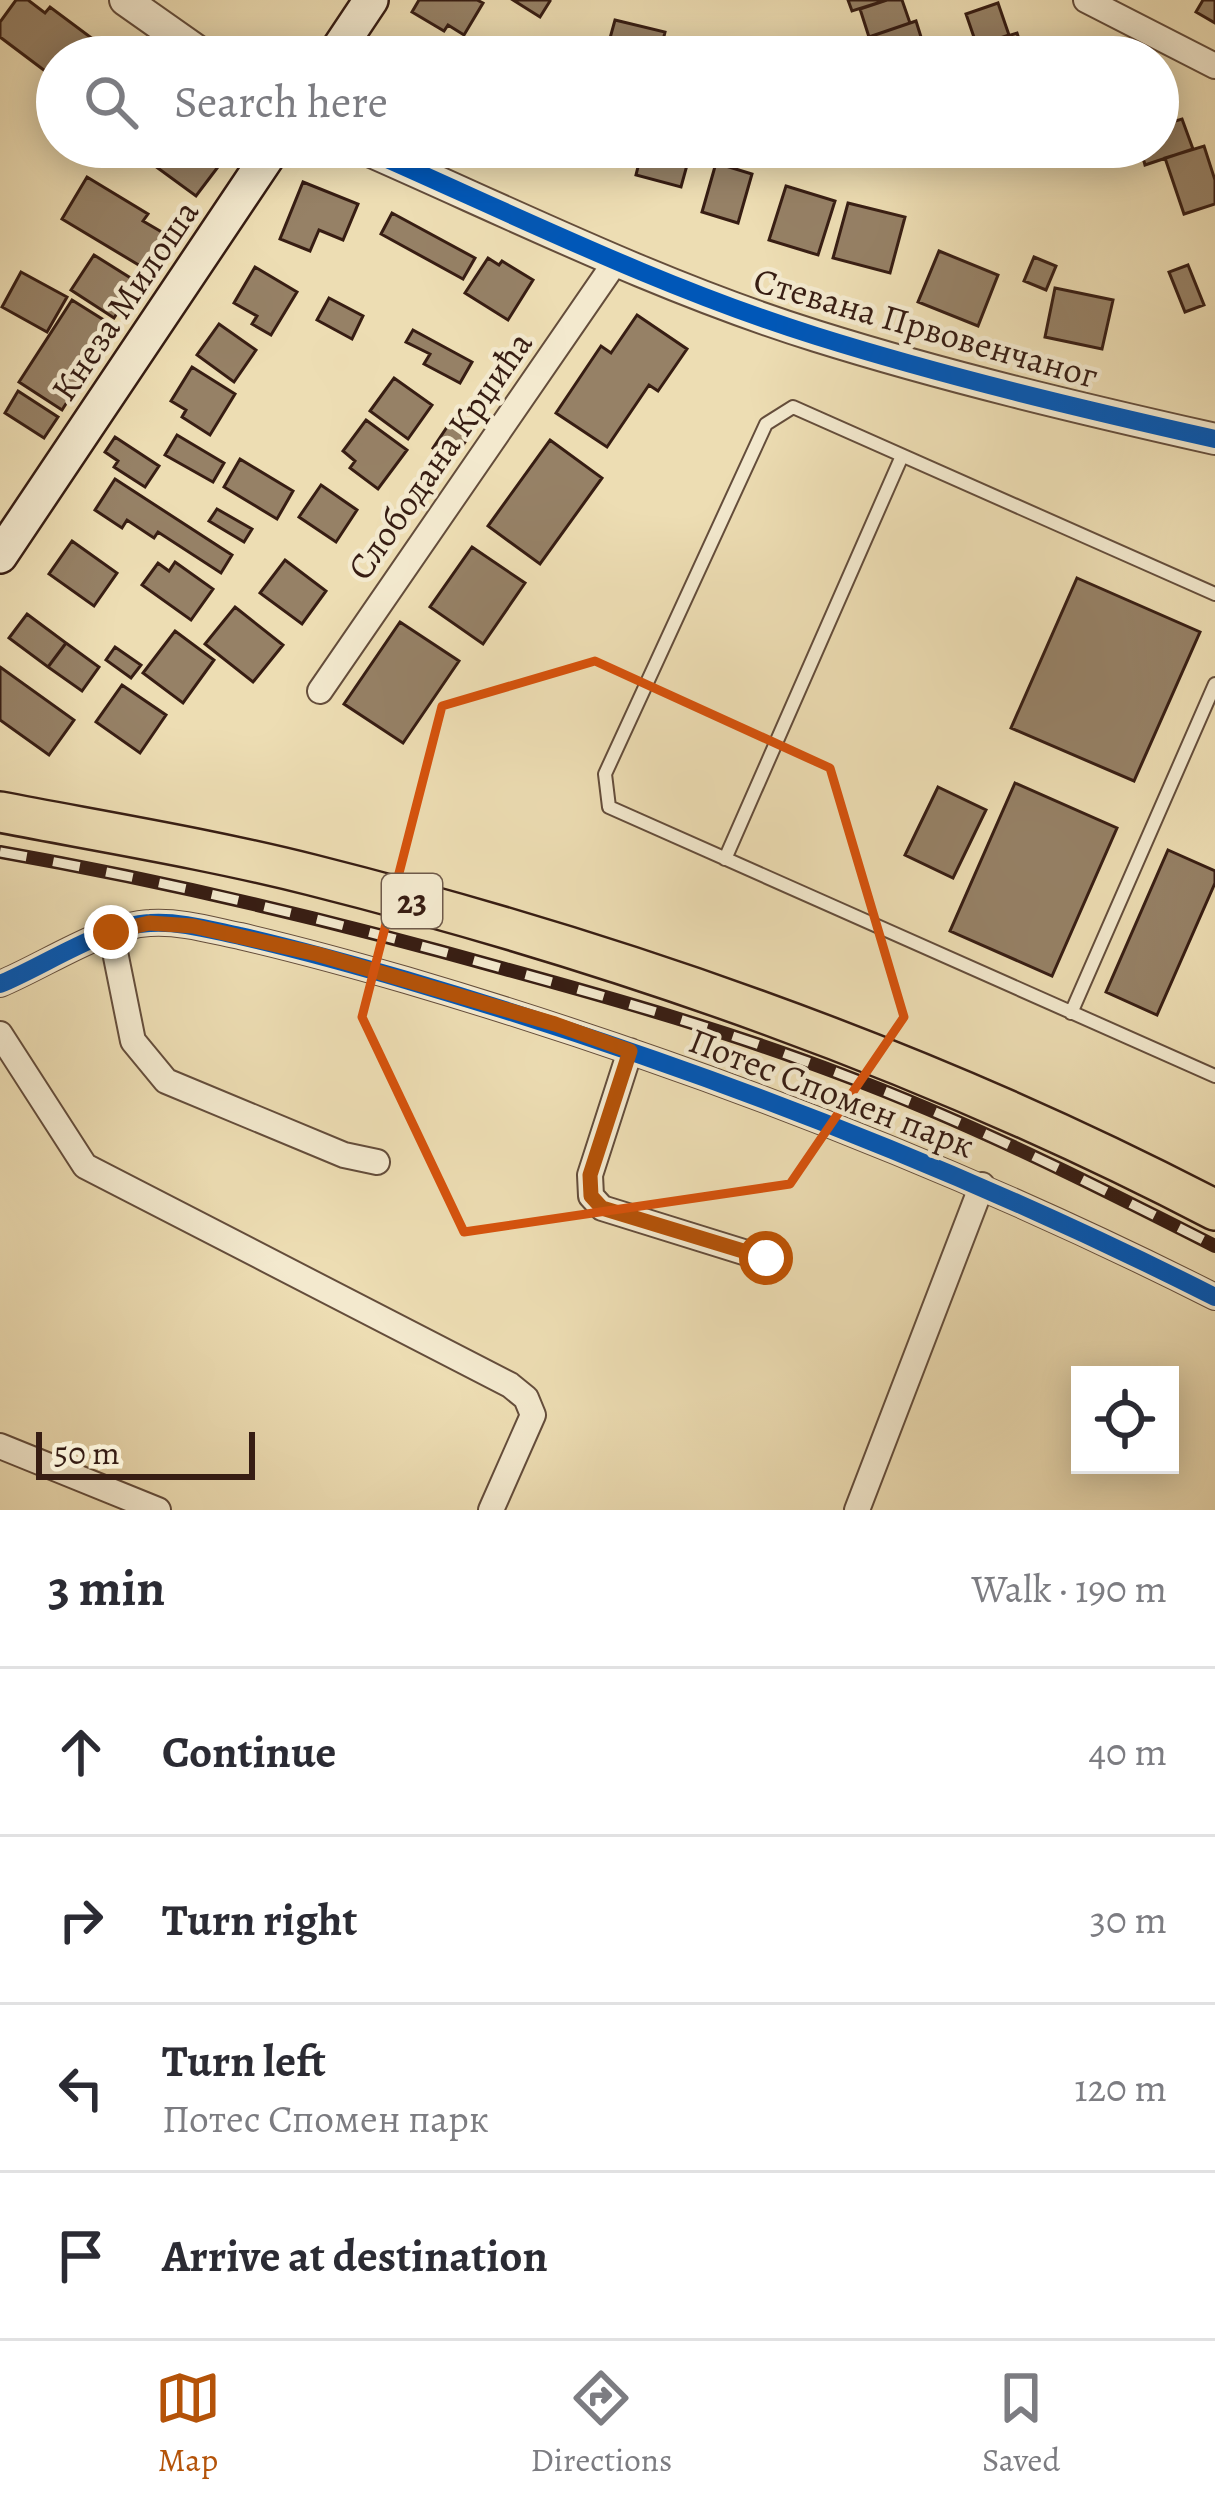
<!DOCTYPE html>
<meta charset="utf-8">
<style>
:root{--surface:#fff;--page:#f2f2f3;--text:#2b2b33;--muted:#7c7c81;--line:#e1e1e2;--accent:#b45309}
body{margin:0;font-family:Alegreya,serif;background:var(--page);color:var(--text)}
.controls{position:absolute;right:36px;bottom:36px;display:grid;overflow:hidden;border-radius:0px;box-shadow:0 6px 30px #0003}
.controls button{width:108px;height:108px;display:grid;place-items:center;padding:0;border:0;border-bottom:3px solid var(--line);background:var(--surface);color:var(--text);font:60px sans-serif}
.scale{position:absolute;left:36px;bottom:30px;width:219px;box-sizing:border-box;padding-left:12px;border:6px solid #371d13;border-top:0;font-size:33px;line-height:42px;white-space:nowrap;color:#371d13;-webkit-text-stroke:9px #f3e9ce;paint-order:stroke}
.stop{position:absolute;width:36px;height:36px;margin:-27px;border:9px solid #b45309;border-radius:50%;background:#fff}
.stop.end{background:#b45309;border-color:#fff;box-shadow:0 3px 12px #0008}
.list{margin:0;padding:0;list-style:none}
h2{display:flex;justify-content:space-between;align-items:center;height:156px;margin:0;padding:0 48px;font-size:51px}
h2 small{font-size:39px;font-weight:400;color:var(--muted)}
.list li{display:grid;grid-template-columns:78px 1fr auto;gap:36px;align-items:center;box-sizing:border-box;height:168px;padding:0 48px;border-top:3px solid var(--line)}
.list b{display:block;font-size:45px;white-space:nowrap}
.list p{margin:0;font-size:39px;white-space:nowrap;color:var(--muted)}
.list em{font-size:39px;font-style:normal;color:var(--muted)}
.icon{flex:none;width:66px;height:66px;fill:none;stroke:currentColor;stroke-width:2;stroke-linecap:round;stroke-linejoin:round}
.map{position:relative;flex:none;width:1215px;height:1510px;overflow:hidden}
.search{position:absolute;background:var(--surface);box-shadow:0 6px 30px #0003;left:36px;right:36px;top:36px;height:132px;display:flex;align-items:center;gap:30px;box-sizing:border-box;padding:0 42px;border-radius:66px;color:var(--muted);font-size:45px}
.sheet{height:828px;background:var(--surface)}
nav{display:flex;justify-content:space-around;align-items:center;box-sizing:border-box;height:168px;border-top:3px solid var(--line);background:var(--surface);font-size:33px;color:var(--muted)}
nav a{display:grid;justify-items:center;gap:6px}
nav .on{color:var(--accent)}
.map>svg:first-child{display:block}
.building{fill:#968166;stroke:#371d13;stroke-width:3}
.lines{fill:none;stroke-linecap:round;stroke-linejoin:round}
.service-casing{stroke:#644d3b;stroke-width:16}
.minor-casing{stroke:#644d3b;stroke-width:28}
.tertiary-casing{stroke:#644d3b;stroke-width:34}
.secondary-casing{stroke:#371d13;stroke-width:38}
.primary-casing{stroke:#371d13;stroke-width:44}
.service{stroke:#f3e9ce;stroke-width:12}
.minor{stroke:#f3e9ce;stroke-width:24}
.tertiary{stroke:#f3e9ce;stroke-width:30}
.secondary{stroke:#f3e9ce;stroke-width:33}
.primary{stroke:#edddb3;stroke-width:39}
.rail-casing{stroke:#371d13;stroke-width:14}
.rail{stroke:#f3e9ce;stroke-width:9;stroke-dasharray:27;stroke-linecap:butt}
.cycleway-casing{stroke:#f3e9ce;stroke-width:26}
.cycleway{stroke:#0057b8;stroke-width:18}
.route{stroke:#b45309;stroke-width:15}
.marked{fill:none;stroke:#d6530d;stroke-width:9;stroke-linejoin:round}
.labels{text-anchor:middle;stroke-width:9;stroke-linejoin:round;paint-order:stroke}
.shield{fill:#f3e9ce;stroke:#6f5a4b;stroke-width:3}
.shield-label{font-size:33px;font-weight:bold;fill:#371d13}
.street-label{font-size:36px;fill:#371d13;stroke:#f3e9ce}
</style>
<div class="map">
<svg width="1215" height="1510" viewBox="0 0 1215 1510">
<rect width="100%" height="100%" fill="#edddb3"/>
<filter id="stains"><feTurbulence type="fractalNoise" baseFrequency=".00167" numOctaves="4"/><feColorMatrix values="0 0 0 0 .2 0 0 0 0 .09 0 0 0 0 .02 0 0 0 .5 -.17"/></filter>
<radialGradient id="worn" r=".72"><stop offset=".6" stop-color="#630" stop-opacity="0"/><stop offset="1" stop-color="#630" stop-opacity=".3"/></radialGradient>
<path class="building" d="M16 0H28L45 13 50 7 117 57H57V80L0 37V22Z
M419 0H477L483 3 464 35 448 25 444 31 412 12Z
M513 0H549L550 1 540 17Z
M848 0H887L852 11Z
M887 0H902L910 23 869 37 860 9Z
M1203 0H1215V23L1196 12Z
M998 3 1009 35 977 46 966 14Z
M615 20 665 32 659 57H639L642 45 610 38Z
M916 21 927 56 876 57 869 37Z
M1017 33 1025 57H985L981 44Z
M1162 96 1170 122 1158 126V97Z
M1182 119 1193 149 1145 165 1140 147H1158V126Z
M1204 146 1215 180V204L1184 214 1165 158Z
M129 147H216L227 155 196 196Z
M574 147H618L613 166 572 156Z
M643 147H692L681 187 636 175Z
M896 147H924L927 159 901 165Z
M716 163 752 174 738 223 702 212Z
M87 177 148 214 143 221 172 238 152 273 62 219Z
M303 182 358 204 343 240 319 230 310 251 280 239Z
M786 186 835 201 818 255 769 240Z
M848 203 905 217 890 273 833 258Z
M392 213 475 258 463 279 381 234Z
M939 251 998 275 978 326 918 302Z
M94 255 137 282 114 318 71 290Z
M1034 257 1056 266 1046 290 1024 281Z
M488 258 499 265 502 261 533 280 508 320 465 293Z
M1188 265 1204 305 1185 312 1169 272Z
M255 267 297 292 271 335 252 324 257 316 234 303Z
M21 272 67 297 47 332 2 307Z
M1055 288 1113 300 1102 349 1045 337Z
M329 298 363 316 352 339 317 320Z
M72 300 115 327 62 410 19 382Z
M637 315 687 349 658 391 649 385 607 447 556 413 601 346 611 353Z
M219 324 256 350 234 382 197 355Z
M413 330 472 362 460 383 424 364 430 354 406 342Z
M192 367 235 394 210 435 182 417 186 410 171 401Z
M394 378 432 405 408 439 370 411Z
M18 391 58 417 44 438 5 413Z
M455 415 474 428 453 461 433 448Z
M366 420 407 450 378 489 350 468 355 461 343 451Z
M177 435 224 463 213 482 165 455Z
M115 437 159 466 145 487 114 467 118 461 105 452Z
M550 440 602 478 540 564 488 526Z
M240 459 293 491 277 519 224 487Z
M115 479 232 555 221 573 158 532 154 538 127 520 122 528 95 510Z
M321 485 357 510 336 542 299 517Z
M217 509 252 529 244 542 209 521Z
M72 541 117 573 94 606 49 574Z
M472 547 525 583 483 644 430 607Z
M285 560 326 591 302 624 260 593Z
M175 562 213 589 191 620 142 585 158 563 169 571Z
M1077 578 1200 632 1134 781 1011 728Z
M235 607 283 645 253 682 205 644Z
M27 614 66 643 48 667 9 638Z
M400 622 459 661 403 743 344 704Z
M175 631 214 660 183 703 143 673Z
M66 643 99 667 82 691 48 667Z
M115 647 141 665 131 678 106 660Z
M0 667 74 720 49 755 0 720Z
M122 685 166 715 140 753 96 722Z
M1015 783 1117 828 1052 976 950 931Z
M938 787 986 810 953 878 905 855Z
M1168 850 1215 871V883L1157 1015 1106 992Z"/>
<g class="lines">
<defs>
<path id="service" d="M1215 594 793 407 766 424 605 774 609 807 1215 1076
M725 859 902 456
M1071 1013 1215 684"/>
<path id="minor" d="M1086 0 1215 66
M320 691 616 261
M111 932 133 1041 166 1081 344 1155 377 1162
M0 984C44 966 104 925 150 923 180 921 211 930 240 936 296 949 351 964 406 980 684 1062 956 1166 1215 1297
M0 1034 85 1166 510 1385 526 1398 533 1415 491 1510
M630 1051 590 1175 591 1196 602 1208 766 1259
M0 1446 158 1510
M857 1510 982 1185"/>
<path id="tertiary" d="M125 0 206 57
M360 147C511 213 659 287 816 336 947 377 1082 409 1215 439"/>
<path id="secondary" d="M333 57 371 0
M0 556 274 147"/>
<path id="primary" d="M0 812C104 832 209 849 312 875 625 954 929 1061 1215 1210"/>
</defs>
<use href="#service" class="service-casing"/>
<use href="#minor" class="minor-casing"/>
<use href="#tertiary" class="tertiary-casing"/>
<use href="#secondary" class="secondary-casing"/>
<use href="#primary" class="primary-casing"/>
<use href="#service" class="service"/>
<use href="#minor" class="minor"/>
<use href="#tertiary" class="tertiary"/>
<use href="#secondary" class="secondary"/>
<use href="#primary" class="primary"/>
<defs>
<path id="rail" d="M0 852C171 882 338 922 505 969 619 1000 733 1033 843 1075 971 1123 1093 1184 1215 1246"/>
</defs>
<use href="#rail" class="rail-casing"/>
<use href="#rail" class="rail"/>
<defs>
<path id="cycleway" d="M360 147C511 213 659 287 816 336 947 377 1082 409 1215 439
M0 984C44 966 104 925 150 923 180 921 211 930 240 936 296 949 351 964 406 980 684 1062 956 1166 1215 1297"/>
</defs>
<use href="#cycleway" class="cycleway-casing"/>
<use href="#cycleway" class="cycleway"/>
</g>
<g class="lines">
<path class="route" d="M111 932 149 923 193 926 317 954 555 1024 630 1051 590 1175 591 1196 602 1208 766 1258"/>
</g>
<path class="marked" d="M595 661 830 768 904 1017 790 1184 464 1232 362 1017 442 706Z"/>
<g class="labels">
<rect class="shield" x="382" y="874" width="60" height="54" rx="9"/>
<g class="shield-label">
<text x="412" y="913">23</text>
</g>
<g class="street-label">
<text transform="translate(124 300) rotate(-56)" y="13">Кнеза Милоша</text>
<text transform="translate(926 327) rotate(16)" y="13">Стевана Првовенчаног</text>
<text transform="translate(439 455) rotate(-55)" y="13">Слободана Крџића</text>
<text transform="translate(832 1092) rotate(21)" y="13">Потес Спомен парк</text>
</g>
</g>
<rect width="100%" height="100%" filter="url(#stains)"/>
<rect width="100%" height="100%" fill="url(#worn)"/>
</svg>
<div class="controls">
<button><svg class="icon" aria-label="locate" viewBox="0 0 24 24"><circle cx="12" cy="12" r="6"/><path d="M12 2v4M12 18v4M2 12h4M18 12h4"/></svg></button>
</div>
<div class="scale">50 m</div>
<div class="stop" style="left:766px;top:1258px"></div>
<div class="stop end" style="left:111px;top:932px"></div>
<div class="search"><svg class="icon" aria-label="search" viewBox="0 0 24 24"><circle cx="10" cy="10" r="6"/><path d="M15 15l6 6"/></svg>Search here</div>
</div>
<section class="sheet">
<h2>3 min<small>Walk · 190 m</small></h2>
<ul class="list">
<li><svg class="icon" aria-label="ahead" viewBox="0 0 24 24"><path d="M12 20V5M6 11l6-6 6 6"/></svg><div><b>Continue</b></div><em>40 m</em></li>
<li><svg class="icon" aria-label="right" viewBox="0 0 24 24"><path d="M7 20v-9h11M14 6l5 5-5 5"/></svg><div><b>Turn right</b></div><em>30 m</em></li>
<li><svg class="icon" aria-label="left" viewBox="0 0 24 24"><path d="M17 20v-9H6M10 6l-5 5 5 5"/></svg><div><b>Turn left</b><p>Потес Спомен парк</p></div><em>120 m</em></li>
<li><svg class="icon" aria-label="arrive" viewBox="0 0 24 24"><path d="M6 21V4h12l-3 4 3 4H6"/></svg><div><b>Arrive at destination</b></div></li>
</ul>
</section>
<nav>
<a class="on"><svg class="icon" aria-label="map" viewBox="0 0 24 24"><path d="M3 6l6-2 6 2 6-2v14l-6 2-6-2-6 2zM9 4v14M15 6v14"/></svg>Map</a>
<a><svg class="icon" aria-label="directions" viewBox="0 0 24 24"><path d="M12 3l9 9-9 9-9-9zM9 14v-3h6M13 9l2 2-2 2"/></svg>Directions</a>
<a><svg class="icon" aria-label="saved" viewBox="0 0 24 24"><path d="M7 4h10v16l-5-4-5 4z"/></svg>Saved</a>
</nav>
